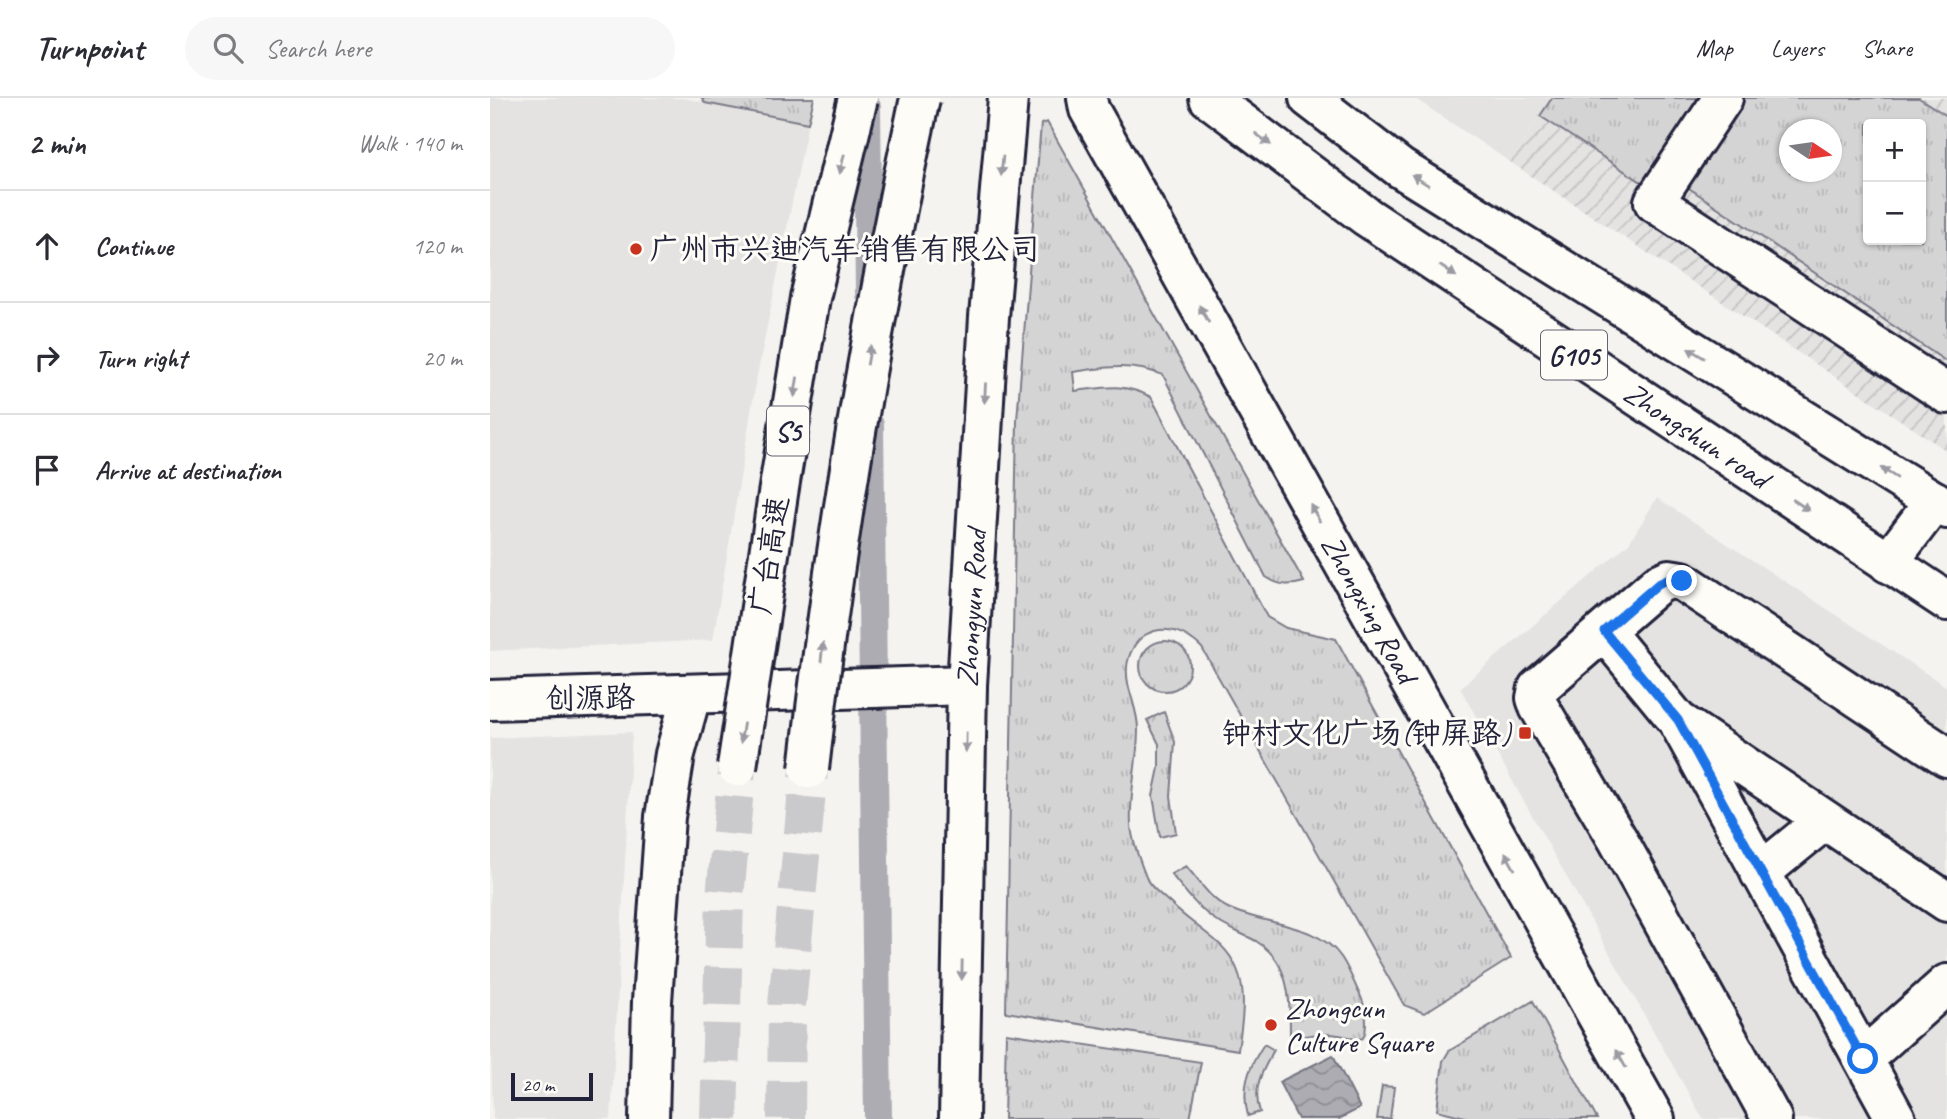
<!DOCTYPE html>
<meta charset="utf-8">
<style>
:root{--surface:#fff;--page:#f7f7f7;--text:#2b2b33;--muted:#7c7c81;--line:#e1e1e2}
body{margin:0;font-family:Caveat,"LXGW WenKai TC",sans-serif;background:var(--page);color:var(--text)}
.controls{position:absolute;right:21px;top:21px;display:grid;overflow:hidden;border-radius:7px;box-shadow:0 2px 5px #0004}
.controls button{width:63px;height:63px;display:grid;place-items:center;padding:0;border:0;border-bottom:2px solid var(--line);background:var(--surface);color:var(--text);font:35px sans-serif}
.compass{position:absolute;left:1289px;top:21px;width:63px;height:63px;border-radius:50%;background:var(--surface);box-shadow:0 2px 5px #0004;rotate:103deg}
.scale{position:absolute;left:21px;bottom:18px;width:82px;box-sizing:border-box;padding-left:7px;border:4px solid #22223b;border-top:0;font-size:19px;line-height:24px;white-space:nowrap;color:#22223b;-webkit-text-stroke:5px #fdfcf7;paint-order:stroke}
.stop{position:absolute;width:21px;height:21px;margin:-16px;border:5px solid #1a73e8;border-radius:50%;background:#fff}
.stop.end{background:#1a73e8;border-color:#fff;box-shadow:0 2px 7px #0008}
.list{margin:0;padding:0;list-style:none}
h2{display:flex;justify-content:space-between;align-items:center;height:91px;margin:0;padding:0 28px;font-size:30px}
h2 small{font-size:23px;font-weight:400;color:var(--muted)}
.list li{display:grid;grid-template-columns:46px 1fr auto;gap:21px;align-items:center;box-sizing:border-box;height:112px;padding:0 28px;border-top:2px solid var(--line)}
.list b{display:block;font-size:26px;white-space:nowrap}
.list em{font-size:23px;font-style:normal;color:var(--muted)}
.icon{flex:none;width:38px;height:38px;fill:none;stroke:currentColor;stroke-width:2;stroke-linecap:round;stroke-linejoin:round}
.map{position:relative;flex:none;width:1457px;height:1021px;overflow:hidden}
header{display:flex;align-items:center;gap:42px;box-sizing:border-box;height:98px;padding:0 35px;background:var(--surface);border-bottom:2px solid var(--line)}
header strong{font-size:33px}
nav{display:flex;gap:38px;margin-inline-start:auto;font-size:24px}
.search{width:490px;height:63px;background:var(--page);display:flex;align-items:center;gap:18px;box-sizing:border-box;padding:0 24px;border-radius:38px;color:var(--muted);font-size:26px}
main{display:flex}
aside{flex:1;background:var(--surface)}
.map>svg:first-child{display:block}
.built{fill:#e4e3e2}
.industrial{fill:url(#industrial-furrows);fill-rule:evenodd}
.grass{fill:url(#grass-tufts);stroke:#7c7b88;stroke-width:2;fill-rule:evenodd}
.water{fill:url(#water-waves);stroke:#757582;stroke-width:2}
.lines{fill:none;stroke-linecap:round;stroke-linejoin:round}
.canal{stroke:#acacb2;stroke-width:28}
.highway-tunnel{stroke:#cac9cb;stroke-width:38;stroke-dasharray:38 19;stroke-linecap:butt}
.minor-casing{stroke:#22223b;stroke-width:44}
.major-casing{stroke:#22223b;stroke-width:44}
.highway-casing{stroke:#22223b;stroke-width:44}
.minor{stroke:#fdfcf7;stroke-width:38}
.major{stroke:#fdfcf7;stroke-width:38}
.highway{stroke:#fdfcf7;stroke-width:38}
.highway-bridge-casing{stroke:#22223b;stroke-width:44;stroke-linecap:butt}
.highway-bridge{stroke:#fdfcf7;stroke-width:38}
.oneway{fill:#9a9aa2}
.route{stroke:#1a73e8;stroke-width:9}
.poi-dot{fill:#c8321e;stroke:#fdfcf7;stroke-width:2.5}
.labels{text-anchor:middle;stroke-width:6;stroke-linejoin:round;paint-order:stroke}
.shield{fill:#fdfcf7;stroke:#646373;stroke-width:2}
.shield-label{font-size:28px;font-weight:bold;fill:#22223b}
.poi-label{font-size:30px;fill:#22223b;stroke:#fdfcf7;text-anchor:start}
.street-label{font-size:30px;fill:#22223b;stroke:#fdfcf7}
</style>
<header>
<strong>Turnpoint</strong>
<div class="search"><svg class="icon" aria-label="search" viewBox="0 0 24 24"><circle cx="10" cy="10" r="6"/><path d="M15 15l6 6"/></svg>Search here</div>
<nav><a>Map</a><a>Layers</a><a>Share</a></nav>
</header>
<main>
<aside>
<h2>2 min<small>Walk · 140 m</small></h2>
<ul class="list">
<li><svg class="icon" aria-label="ahead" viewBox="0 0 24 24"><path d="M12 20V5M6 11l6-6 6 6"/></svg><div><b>Continue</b></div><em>120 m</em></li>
<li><svg class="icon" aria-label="right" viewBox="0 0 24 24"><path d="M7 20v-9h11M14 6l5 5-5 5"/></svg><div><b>Turn right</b></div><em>20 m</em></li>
<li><svg class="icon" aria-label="arrive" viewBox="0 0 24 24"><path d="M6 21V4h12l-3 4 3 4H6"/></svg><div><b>Arrive at destination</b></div></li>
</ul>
</aside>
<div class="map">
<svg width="1457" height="1021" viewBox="0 0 1457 1021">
<defs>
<pattern id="industrial-furrows" width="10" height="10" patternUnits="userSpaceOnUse" patternTransform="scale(1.75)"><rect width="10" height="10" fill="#e4e3e2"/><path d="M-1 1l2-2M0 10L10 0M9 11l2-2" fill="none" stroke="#c3c2c3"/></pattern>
<pattern id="grass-tufts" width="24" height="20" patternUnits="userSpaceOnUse" patternTransform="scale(1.75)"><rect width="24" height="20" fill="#d5d4d5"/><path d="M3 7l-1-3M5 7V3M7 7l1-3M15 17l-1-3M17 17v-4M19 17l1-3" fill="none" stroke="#b7b6b8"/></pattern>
<pattern id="water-waves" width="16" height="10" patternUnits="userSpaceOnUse" patternTransform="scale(1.75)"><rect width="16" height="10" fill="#acacb2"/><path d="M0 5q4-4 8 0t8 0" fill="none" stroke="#8c8c92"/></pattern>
</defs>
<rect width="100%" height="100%" fill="#f4f3ef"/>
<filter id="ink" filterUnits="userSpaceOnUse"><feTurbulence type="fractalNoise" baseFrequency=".0143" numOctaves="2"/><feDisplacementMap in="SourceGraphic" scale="14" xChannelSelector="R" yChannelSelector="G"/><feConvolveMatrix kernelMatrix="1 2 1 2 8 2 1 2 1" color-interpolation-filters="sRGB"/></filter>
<g filter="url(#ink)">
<path class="built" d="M0 0H193L318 25 267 278 223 542 0 553Z
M924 0H1062L1020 64Z
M1167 400 1457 589V1021H1213L970 590 1139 445Z
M142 634 121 1021H3L0 922V640Z"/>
<path class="industrial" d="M1062 0H1457V353L1020 64ZM1378 26H1431V142H1378ZM1300 32H1342V74H1300Z"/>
<path class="grass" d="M212 0H324L318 25 215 5Z
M1062 0H1208L1153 85 1050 18Z
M1250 0H1429L1457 18V264L1193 86ZM1378 26H1431V142H1378ZM1300 32H1342V74H1300Z
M557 24 814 484C800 488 789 488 776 479L673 277C640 265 618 269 583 274L585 293C615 290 632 284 661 299L777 519 796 530 846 541 1021 860 934 915 914 907 712 550C697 535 676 525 655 537 645 543 638 557 637 569 635 590 648 610 648 631 648 663 639 696 641 727 642 743 650 764 656 779 659 789 673 798 681 806 695 820 711 830 726 843 761 872 754 911 748 952L516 914 527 322 551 26Z
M650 568a25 25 0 1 1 50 0a25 25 0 1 1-50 0Z
M674 614 685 644 681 698 686 735 670 739 663 698 669 670V646L657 622Z
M696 768C709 783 720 801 738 810 773 827 828 825 851 859 858 869 863 882 868 893 875 904 879 928 873 940L867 942C844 933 824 936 800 940 800 903 801 864 766 843 753 836 739 831 727 823 708 811 695 793 681 776Z
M1043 903 1107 1021H983L947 1012 953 963 959 953Z
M516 935 711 964 700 1021H514Z
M774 946 784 952C772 973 762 990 770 1014L758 1018C751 990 758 970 774 946Z
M892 988 904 989 900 1021H887Z"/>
<path class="water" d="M843 957 870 1010 849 1021H808L789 984Z"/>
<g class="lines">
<path class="canal" d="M377 9 379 196
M380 327 388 1021"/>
<path class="highway-tunnel" d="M229 1021 235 799 247 669
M296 1021 297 907 319 671"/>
<defs>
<path id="minor" d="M1233 0 1164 104 1457 296
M1114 533 1188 623 1457 804
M0 602 477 587
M1188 623 1406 1021
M1270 775 1335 722
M1373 961 1457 886
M159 1021 162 903 175 719 185 656 201 598
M1282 1021 1128 742 1049 609 1046 600 1048 590 1168 486 1179 481 1192 483 1457 659"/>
<g id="major">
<path id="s1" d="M597 0 599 11 1165 1021"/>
<path id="s2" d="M469 1021 477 587 499 219 518 0"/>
</g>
<g id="highway">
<path id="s3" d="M719 0 877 119 1457 503"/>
<path d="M819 0 910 70 1457 411"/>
<path d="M1398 465 1445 403"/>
</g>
</defs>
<use href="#minor" class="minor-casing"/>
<use href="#major" class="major-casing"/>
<use href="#highway" class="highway-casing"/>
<use href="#minor" class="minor"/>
<use href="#major" class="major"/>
<use href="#highway" class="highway"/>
<defs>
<path id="highway-bridge" d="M247 669 288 396 320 200 368 0
M319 671C344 445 382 222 430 0"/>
</defs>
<use href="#highway-bridge" class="highway-bridge-casing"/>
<use href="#highway-bridge" class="highway-bridge"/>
</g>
<defs><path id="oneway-solid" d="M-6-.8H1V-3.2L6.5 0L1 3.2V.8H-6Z" transform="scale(1.75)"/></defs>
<g class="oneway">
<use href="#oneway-solid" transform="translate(773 41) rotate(37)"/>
<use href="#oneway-solid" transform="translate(352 66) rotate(103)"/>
<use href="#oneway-solid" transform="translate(512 68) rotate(95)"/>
<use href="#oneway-solid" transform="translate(930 82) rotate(-148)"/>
<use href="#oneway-solid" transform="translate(958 173) rotate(34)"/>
<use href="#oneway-solid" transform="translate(714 216) rotate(-119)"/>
<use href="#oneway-solid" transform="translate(1206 255) rotate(-148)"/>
<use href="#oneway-solid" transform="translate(379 257) rotate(-80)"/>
<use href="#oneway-solid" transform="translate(306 289) rotate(99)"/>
<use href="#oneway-solid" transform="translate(495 295) rotate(93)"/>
<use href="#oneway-solid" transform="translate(1399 375) rotate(-148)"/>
<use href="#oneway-solid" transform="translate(1311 407) rotate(34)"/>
<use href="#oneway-solid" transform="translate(825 415) rotate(-119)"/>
<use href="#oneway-solid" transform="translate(332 554) rotate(-84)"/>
<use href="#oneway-solid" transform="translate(252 635) rotate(99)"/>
<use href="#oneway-solid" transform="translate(476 644) rotate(91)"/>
<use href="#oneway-solid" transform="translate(1020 763) rotate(-119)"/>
<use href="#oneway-solid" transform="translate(472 872) rotate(91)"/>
<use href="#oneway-solid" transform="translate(1131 961) rotate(-119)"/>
</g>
</g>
<g class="lines" filter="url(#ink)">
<path class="route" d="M1192 483 1179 481 1168 486 1114 533 1188 622 1373 961"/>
</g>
<g class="poi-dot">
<circle cx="146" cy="151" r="7"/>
<rect x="1028" y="628" width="14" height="14" rx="3.5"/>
<circle cx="781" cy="927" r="7"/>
</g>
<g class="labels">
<g class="shield">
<rect x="1051" y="232.5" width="66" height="49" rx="5"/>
<rect x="277" y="308.5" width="42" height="49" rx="5"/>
</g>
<g class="shield-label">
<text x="1084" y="267">G105</text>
<text x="298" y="343">S5</text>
</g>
<g class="poi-label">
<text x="160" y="161">广州市兴迪汽车销售有限公司</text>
<text x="1021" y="645" text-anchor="end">钟村文化广场(钟屏路)</text>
<text x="795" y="920">Zhongcun<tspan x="795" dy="34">Culture Square</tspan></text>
</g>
<g class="street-label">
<text dy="10" stroke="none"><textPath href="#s3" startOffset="593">Zhongshun road</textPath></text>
<text transform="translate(279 457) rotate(-81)" y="10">广台高速</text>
<text dy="10" stroke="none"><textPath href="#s2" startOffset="511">Zhongyun Road</textPath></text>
<text dy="10" stroke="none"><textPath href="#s1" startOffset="584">Zhongxing Road</textPath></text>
<text transform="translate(100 600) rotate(-1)" y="10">创源路</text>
</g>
</g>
</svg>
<div class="controls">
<button>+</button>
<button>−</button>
</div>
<svg class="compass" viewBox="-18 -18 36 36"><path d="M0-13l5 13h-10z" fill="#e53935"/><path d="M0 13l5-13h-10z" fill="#7c7c81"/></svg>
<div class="scale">20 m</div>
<div class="stop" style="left:1373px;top:961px"></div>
<div class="stop end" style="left:1192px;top:483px"></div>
</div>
</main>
